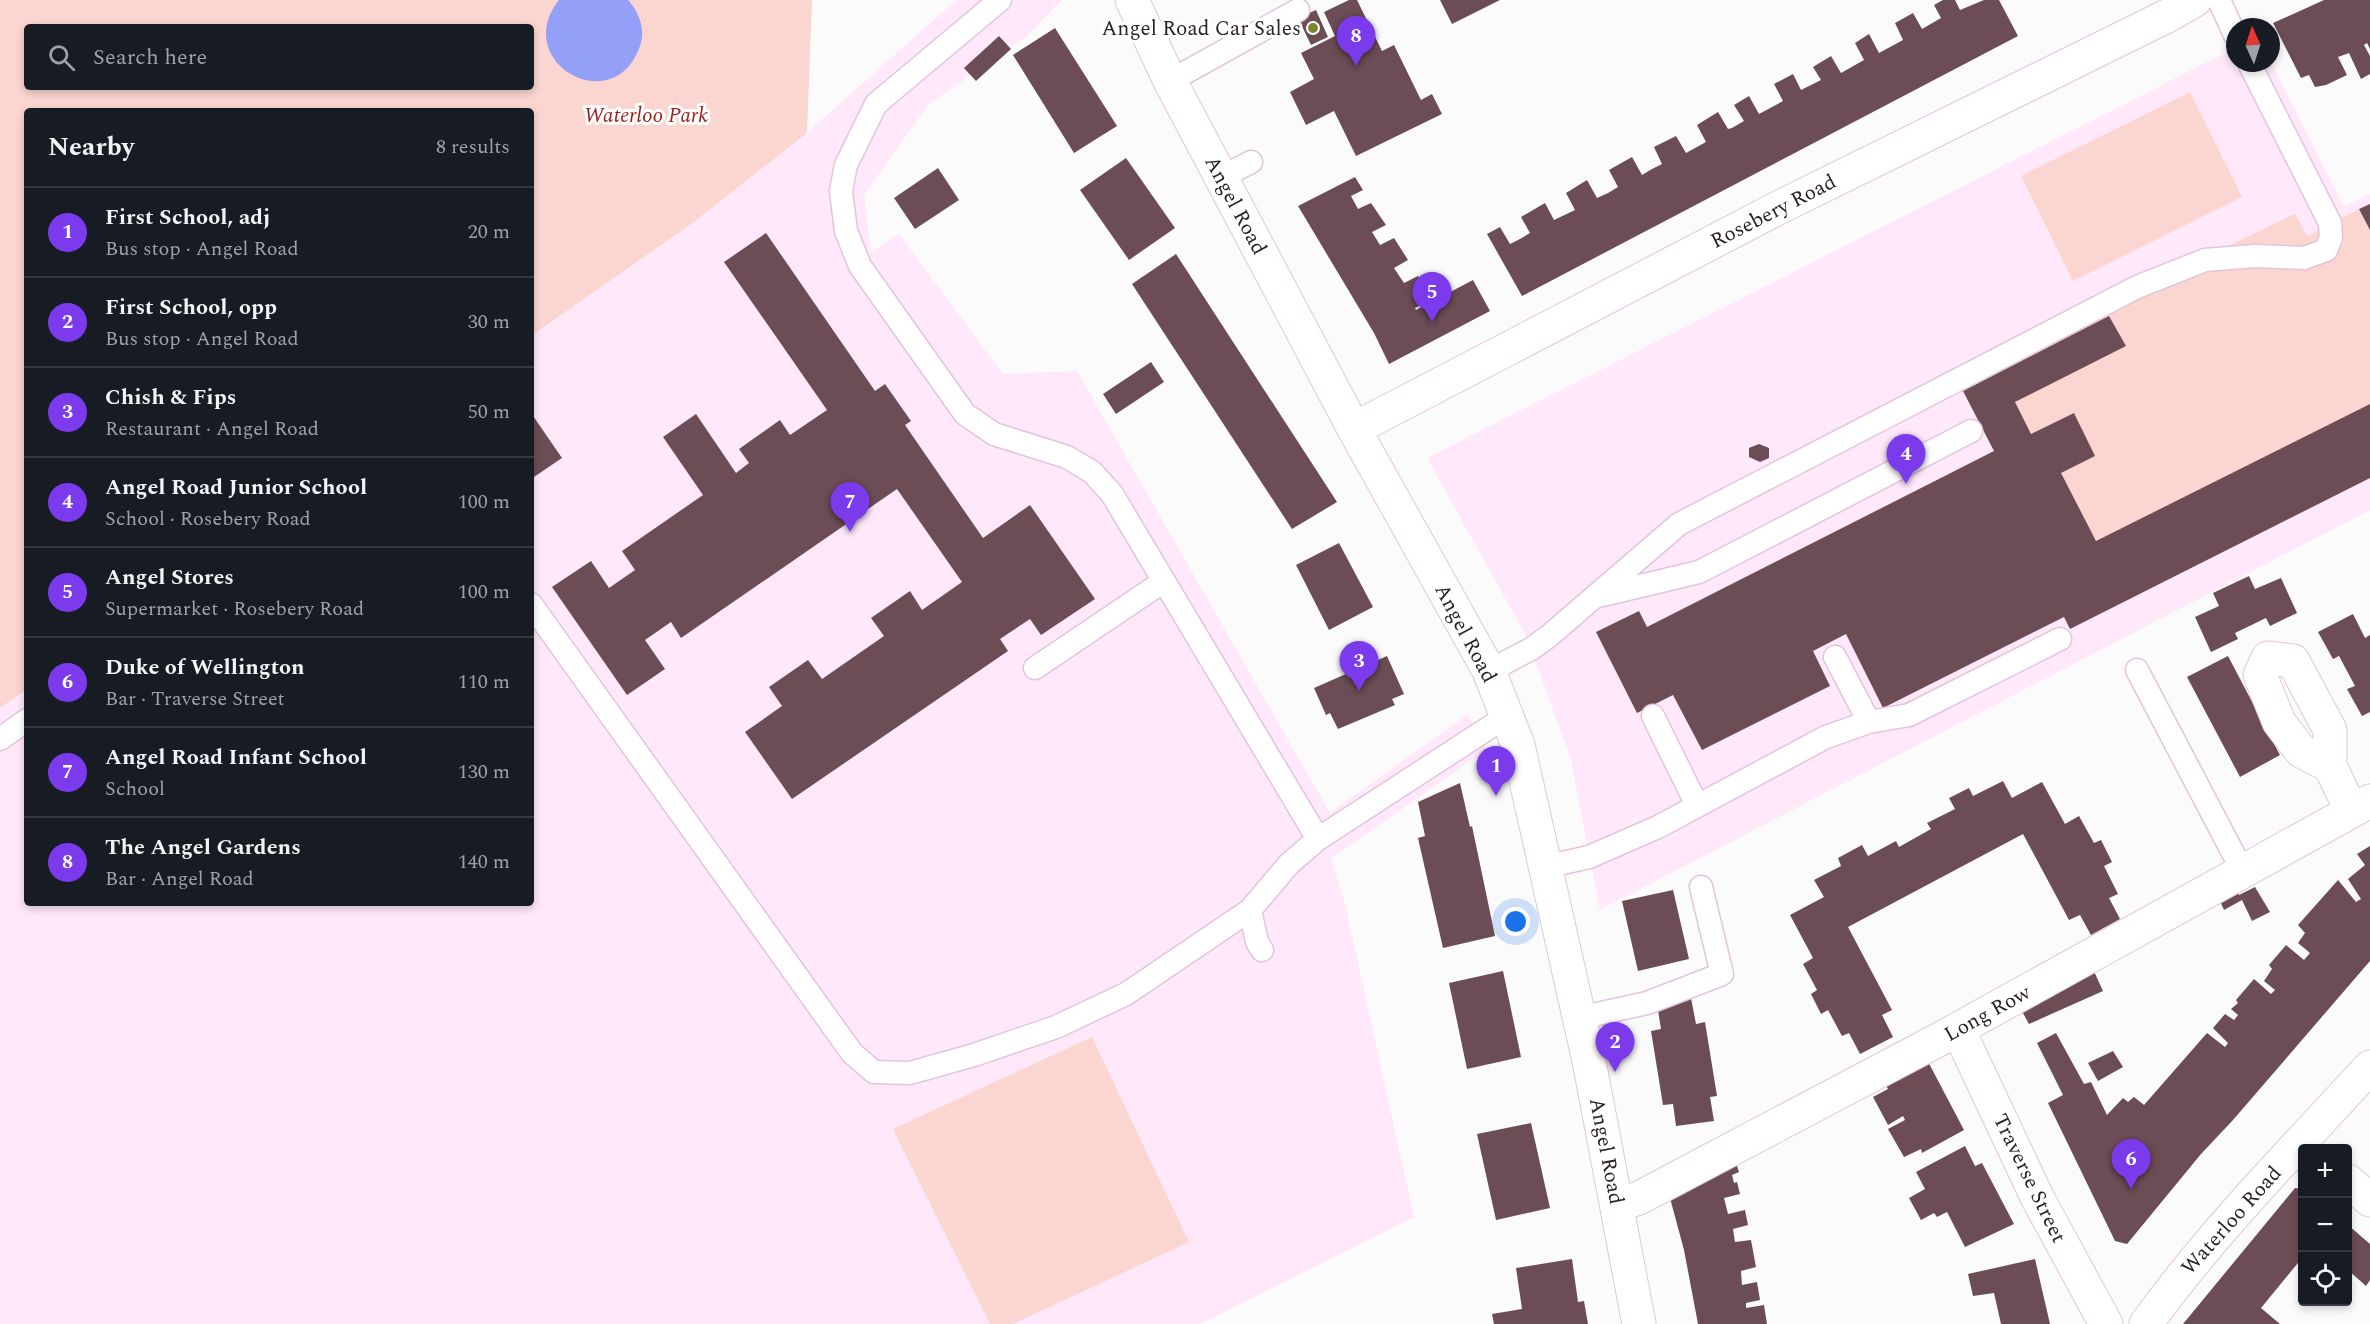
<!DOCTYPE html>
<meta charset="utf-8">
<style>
:root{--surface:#171b24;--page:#242831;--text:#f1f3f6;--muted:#9ea1a6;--line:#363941;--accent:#7c3aed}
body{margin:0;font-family:Spectral,serif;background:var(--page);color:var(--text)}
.controls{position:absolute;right:18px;bottom:18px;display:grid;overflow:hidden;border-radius:6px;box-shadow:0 3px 9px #0003}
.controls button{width:54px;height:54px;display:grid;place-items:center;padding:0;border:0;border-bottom:2px solid var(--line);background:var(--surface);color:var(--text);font:30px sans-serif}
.compass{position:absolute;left:2226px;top:18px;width:54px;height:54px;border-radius:50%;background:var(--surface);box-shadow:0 3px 9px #0003;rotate:357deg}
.you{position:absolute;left:1516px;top:922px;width:21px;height:21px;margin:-15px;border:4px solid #fff;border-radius:50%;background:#1a73e8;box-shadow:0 0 0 9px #1a73e833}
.badge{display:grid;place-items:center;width:39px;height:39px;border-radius:50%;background:var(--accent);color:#fff;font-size:20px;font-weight:700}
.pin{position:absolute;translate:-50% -50px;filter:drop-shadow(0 2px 3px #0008)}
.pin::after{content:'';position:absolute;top:32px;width:21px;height:18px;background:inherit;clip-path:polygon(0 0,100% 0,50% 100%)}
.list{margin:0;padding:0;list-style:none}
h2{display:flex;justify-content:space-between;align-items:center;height:78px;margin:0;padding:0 24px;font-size:26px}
h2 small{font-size:20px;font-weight:400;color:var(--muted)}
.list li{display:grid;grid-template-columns:39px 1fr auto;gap:18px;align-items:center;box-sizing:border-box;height:90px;padding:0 24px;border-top:2px solid var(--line)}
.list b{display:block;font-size:22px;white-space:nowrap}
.list p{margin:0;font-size:20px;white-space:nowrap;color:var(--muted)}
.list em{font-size:20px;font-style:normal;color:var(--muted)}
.icon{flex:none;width:33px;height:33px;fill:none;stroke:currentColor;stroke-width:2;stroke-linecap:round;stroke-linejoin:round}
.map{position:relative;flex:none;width:2370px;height:1324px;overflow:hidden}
.search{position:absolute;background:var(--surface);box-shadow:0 3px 9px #0003;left:24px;top:24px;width:510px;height:66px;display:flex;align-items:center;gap:15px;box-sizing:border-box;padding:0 21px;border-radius:6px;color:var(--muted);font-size:22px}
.panel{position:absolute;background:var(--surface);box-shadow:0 3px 9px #0003;left:24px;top:108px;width:510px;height:798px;border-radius:6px}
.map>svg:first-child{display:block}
.built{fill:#fee8f9}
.green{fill:#fbd5cf;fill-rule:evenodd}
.water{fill:#949ff8}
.building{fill:#6c4c55}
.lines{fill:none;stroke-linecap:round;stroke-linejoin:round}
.lane-casing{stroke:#e2c5dc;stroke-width:25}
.street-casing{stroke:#e2c5dc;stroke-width:35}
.secondary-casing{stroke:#e2c5dc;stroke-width:35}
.lane{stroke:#fff;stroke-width:22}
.street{stroke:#fff;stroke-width:33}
.secondary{stroke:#fff;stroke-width:33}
.poi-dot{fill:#818530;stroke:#fff;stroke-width:2}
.labels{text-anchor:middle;stroke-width:6;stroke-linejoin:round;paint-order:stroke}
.poi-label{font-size:21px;fill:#2b2129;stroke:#fff;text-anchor:end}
.park-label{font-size:21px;font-style:italic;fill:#9b201a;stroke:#fff}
.street-label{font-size:21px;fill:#2b2129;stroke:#fff}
</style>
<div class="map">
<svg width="2370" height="1324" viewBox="0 0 2370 1324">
<rect width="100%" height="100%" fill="#fbfbfb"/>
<path class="built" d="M956 0H1062L1026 37 929 104 864 195 871 252 899 234 1003 374 1077 371 1330 813 1468 714 1486 750 1331 859 1345 903 1414 1217 1200 1324H0V708L27 689V903H531V336L694 222 807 133Z
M2235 48V63H2271L2344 206 2370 194V510L1600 910 1571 760 1531 649 1525 634 1427 458Z"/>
<path class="green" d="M0 0H812L807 133 694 222 531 336V111H27V689L0 708ZM27 27H531V87H27Z
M2190 92 2242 197 2073 281 2021 176Z
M2359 209 2370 230V404L2096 541 2061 473 2095 456 2074 413 2031 434 2015 402 2126 346 2109 316 2059 342 2054 330 2295 214 2307 236Z
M1092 1037 1189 1242 1013 1324H990L893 1129Z"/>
<path class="water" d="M559 0H628C639 12 646 30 640 46 614 121 510 62 559 0Z"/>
<path class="building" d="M1349 0H1357L1382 51 1394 45 1421 100 1432 94 1442 114 1356 156 1334 111 1306 125 1290 92 1314 79 1301 53 1335 36 1324 12Z
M1440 0H1500L1452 24Z
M1943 0H1955L1960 10 1984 0H1999L2018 36 1522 296 1487 234 1500 227 1510 244 1520 239 1530 233 1521 217 1545 203 1554 220 1575 210 1566 193 1587 180 1597 198 1608 193 1618 187 1609 170 1632 157 1642 175 1652 169 1662 164 1654 147 1676 136 1686 153 1706 142 1697 125 1718 112 1728 129 1732 128 1744 121 1734 105 1749 96 1759 114 1783 101 1774 84 1793 74 1801 90 1821 80 1813 67 1831 56 1841 73 1864 60 1855 43 1869 34 1879 53 1903 40 1895 23 1913 13 1922 29 1941 18 1934 5Z
M2324 0H2370V49L2367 43 2364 45 2370 56V74L2361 79 2349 53 2338 57 2347 75 2326 85 2315 87 2309 75 2301 78 2273 23Z
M1316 10 1328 37 1311 45 1298 18Z
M1055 28 1117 126 1074 153 1013 55Z
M999 36 1011 49 976 81 964 68Z
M1126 158 1175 228 1129 260 1080 190Z
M938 168 959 200 915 229 894 198Z
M1355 177 1363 190 1351 196 1358 209 1371 203 1386 225 1372 232 1380 245 1394 238 1408 260 1394 268 1404 283 1418 276 1432 299 1415 308 1416 310 1473 280 1490 311 1389 364 1374 333 1298 206Z
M2370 204V230L2359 209Z
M766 233 875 391 885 384 911 421 905 425 983 538 1030 505 1095 599 1041 635 1030 619 1000 639 1008 651 792 799 745 732 782 706 769 687 808 660 822 679 884 636 871 618 910 591 922 610 962 582 897 489 681 638 671 622 645 640 665 669 627 695 552 587 591 561 609 588 635 570 622 551 703 495 663 437 696 414 736 473 749 463 739 449 780 420 790 435 827 410 724 262Z
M1176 254 1337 502 1292 529 1132 284Z
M2109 316 2126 346 2015 402 2031 434 2074 413 2095 456 2061 473 2096 541 2370 404V478L2070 629 2064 617 1883 708 1846 634 1813 651 1830 686 1702 750 1673 695 1637 713 1596 632 1639 611 1647 627 1994 451 1963 391Z
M1151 362 1164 382 1116 414 1103 394Z
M531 413 562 458 531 479Z
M1759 444 1769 448V458L1760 462 1749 457V448Z
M1339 543 1373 607 1329 630 1296 565Z
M2249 576 2255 589 2281 578 2297 613 2270 626 2266 618 2235 633 2238 639 2211 652 2195 617 2219 606 2213 593Z
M2353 614 2365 638 2370 635V712L2362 716 2347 689 2355 686 2339 656 2333 659 2318 632Z
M1387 656 1404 694 1392 699 1395 705 1338 729 1330 713 1326 715 1314 688Z
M2228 656 2280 755 2240 777 2187 677Z
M2003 781 2012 798 2042 782 2065 824 2079 816 2094 843 2101 840 2112 862 2104 866 2118 894 2109 898 2120 919 2091 935 2080 915 2069 920 2023 834 1848 927 1892 1010 1882 1015 1893 1037 1860 1054 1849 1033 1842 1036 1828 1010 1821 1014 1811 994 1817 990 1803 964 1813 958 1790 915 1824 897 1814 880 1841 866 1838 858 1862 845 1868 856 1896 841 1899 847 1931 829 1927 823 1955 809 1949 798 1969 788 1973 796Z
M1460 783 1470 827 1472 826 1495 936 1443 948 1418 838 1425 836 1418 802Z
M2370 846V961L2233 1120 2201 1154 2127 1244 2115 1241 2048 1103 2063 1095 2037 1043 2056 1033 2084 1084 2091 1082 2107 1115 2123 1098 2128 1102 2134 1097 2144 1105 2207 1033 2225 1047 2228 1043 2213 1028 2225 1014 2234 1020 2238 1015 2231 1009 2238 1003 2236 1000 2254 979 2271 994 2275 990 2264 981 2272 969 2269 965 2286 945 2304 960 2310 953 2298 943 2305 933 2298 925 2338 880 2356 902 2361 899 2348 879 2365 865 2357 854Z
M2235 886 2239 895 2255 887 2270 912 2252 921 2242 900 2224 910 2218 897Z
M1673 890 1689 959 1638 971 1622 901Z
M2092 967 2103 991 2029 1024 2018 1004Z
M1503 971 1521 1057 1467 1069 1449 983Z
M1691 998 1696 1024 1705 1022 1717 1096 1710 1097 1714 1121 1676 1126 1673 1104 1663 1105 1651 1031 1661 1029 1657 1004Z
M2113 1051 2123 1067 2098 1081 2088 1063Z
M1924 1054 1964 1130 1922 1153 1921 1149 1904 1157 1888 1129 1905 1120 1903 1116 1888 1125 1873 1097 1888 1089 1881 1077Z
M1531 1123 1550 1208 1496 1220 1477 1134Z
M1965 1146 1975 1166 1982 1163 2014 1224 1965 1247 1947 1212 1937 1217 1934 1213 1921 1220 1909 1198 1925 1189 1916 1172Z
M1734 1157 1739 1172 1732 1175 1734 1183 1737 1182 1740 1194 1724 1198 1728 1214 1745 1210 1748 1225 1733 1229 1735 1242 1751 1240 1756 1267 1741 1271 1742 1285 1757 1282 1760 1300 1746 1303V1308L1764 1305 1767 1324H1698L1684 1250 1670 1198Z
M2295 1188 2302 1189V1258L2261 1308 2280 1324H2183Z
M2348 1225 2370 1244V1280L2366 1286 2348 1270Z
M1572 1259 1578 1302 1584 1301 1588 1324H1494L1492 1314 1522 1309 1516 1268Z
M2035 1259 2050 1324H2001L1994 1293 1973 1296 1968 1274Z"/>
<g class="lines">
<defs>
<path id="lane" d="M1000 0 876 104 846 165 841 191 846 231 860 266 965 414 994 434 1067 457 1092 472 1112 494 1318 839
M2219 0 2235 35
M1170 81 1298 10
M1222 177 1251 162
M1598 596 1699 572 1971 431
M531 604 852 1053 874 1072 910 1073 974 1055 1056 1027 1126 994 1250 910 1289 864 1318 839 1507 716
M1835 657 1869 722
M1035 668 1164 581
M2137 670 2242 870
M1489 671 1531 649 1549 636 1679 524 2137 287 2205 260 2255 256 2304 258 2326 250 2331 238 2330 223 2249 63
M1653 716 1697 805
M0 739 27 720
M1545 867 1589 857 1658 827 1826 737 1869 722 1909 715 2060 639
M1250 910 1257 942 1262 950
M1579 1018 1647 1003 1722 974 1701 887"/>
<path id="street" d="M1354 429 1780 207 2169 15 2195 0
M2330 766 2301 751 2279 722 2260 675 2268 658 2293 661 2330 730V766L2351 810
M1958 1029 2037 1197 2106 1324
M2348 1181 2370 1200
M1617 1205 1639 1198 1940 1039 2370 801"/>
<path id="secondary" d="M1132 0 1170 81 1354 429 1489 671 1518 745 1589 1061 1639 1324
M2146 1324C2213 1231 2293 1151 2370 1067"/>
</defs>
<use href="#lane" class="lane-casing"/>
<use href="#street" class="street-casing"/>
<use href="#secondary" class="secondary-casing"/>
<use href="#lane" class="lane"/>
<use href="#street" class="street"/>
<use href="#secondary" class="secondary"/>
</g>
<circle class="poi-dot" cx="1313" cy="28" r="6"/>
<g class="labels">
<g class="poi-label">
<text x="1301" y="35">Angel Road Car Sales</text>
</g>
<g class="park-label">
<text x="646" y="122">Waterloo Park</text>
</g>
<g class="street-label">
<text transform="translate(1236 205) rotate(62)" y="7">Angel Road</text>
<text transform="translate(1773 211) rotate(-27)" y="7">Rosebery Road</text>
<text transform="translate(1466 633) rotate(62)" y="7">Angel Road</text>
<text transform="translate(1987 1013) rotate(-29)" y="7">Long Row</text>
<text transform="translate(1607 1151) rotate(79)" y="7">Angel Road</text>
<text transform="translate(2030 1178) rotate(64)" y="7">Traverse Street</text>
<text transform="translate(2231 1220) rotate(-48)" y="7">Waterloo Road</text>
</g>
</g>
</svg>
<div class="controls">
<button>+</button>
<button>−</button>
<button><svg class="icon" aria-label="locate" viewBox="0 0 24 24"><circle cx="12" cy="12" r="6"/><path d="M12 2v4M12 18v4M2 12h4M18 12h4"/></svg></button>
</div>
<svg class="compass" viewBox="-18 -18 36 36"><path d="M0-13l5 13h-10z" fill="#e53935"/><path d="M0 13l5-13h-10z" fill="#9ea1a6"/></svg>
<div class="you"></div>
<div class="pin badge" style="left:1496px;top:796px">1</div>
<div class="pin badge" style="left:1615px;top:1072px">2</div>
<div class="pin badge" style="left:1359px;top:691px">3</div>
<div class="pin badge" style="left:1906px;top:484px">4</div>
<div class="pin badge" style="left:1432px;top:322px">5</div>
<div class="pin badge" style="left:2131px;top:1189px">6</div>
<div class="pin badge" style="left:850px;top:532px">7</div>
<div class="pin badge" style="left:1356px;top:66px">8</div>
<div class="search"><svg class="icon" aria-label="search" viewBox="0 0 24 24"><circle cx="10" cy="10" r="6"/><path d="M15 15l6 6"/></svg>Search here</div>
<section class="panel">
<h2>Nearby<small>8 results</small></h2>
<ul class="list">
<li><span class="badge">1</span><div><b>First School, adj</b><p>Bus stop · Angel Road</p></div><em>20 m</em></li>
<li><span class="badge">2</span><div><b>First School, opp</b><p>Bus stop · Angel Road</p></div><em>30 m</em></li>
<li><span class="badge">3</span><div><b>Chish &amp; Fips</b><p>Restaurant · Angel Road</p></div><em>50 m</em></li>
<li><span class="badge">4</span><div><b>Angel Road Junior School</b><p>School · Rosebery Road</p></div><em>100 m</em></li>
<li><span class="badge">5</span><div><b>Angel Stores</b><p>Supermarket · Rosebery Road</p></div><em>100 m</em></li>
<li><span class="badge">6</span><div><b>Duke of Wellington</b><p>Bar · Traverse Street</p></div><em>110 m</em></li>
<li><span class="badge">7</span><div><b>Angel Road Infant School</b><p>School</p></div><em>130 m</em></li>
<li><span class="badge">8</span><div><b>The Angel Gardens</b><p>Bar · Angel Road</p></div><em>140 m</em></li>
</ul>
</section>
</div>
